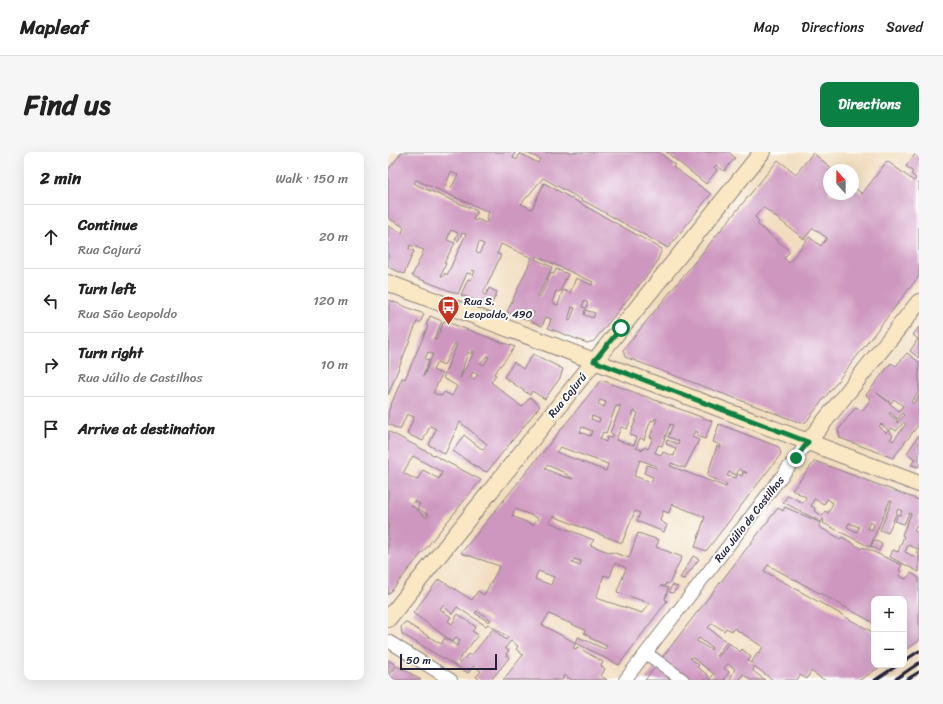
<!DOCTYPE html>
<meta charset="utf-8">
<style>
:root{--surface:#fff;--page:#f6f6f6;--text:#222;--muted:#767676;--line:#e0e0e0;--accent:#0b8043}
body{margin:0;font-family:Sriracha,sans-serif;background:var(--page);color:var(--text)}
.controls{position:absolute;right:12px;bottom:12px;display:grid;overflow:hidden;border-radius:8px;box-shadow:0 4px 16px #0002}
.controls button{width:36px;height:36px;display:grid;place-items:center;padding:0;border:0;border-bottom:1px solid var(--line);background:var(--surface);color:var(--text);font:20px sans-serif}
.compass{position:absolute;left:435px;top:12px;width:36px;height:36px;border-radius:50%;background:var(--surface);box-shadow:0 4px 16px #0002;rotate:339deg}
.scale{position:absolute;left:12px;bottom:10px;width:97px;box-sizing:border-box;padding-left:4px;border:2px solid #22223b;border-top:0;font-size:11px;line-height:14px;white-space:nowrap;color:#22223b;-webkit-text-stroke:3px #fff;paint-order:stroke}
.stop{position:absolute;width:12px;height:12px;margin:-9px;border:3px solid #0b8043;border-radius:50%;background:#fff}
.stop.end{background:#0b8043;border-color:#fff;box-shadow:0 1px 4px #0008}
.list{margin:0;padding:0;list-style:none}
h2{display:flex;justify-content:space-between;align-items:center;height:52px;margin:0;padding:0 16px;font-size:17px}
h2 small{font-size:13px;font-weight:400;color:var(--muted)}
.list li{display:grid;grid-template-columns:26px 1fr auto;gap:12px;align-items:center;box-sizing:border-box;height:64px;padding:0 16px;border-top:1px solid var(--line)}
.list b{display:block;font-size:15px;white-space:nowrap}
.list p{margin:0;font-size:13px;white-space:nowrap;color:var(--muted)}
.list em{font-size:13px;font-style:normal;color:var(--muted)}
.icon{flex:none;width:22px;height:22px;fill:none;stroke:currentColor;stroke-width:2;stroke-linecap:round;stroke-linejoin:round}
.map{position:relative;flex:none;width:531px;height:528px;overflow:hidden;border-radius:8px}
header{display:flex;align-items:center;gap:24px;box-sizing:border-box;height:56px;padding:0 20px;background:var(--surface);border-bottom:1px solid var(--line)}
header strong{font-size:19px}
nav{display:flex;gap:22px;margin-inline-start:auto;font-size:14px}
.intro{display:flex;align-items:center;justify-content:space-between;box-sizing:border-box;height:96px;padding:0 24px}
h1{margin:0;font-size:28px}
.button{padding:10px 18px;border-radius:8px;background:var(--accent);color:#fff;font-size:14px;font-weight:700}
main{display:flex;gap:24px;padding:0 24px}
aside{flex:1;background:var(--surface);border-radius:8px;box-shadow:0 4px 16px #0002}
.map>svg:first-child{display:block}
.building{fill:#ce97bf;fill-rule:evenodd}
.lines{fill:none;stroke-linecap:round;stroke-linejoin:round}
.street-casing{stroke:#8a807c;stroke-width:14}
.secondary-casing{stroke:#8a807c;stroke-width:18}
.street{stroke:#fff;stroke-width:12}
.secondary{stroke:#fae7c3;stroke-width:16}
.rail{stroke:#22223b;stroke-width:3}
.route{stroke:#0b8043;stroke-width:5}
.labels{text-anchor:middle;stroke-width:4;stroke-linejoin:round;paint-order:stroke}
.poi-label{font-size:11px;fill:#22223b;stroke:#fff;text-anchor:start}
.street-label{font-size:11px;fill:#22223b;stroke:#fff}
</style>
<header>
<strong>Mapleaf</strong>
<nav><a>Map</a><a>Directions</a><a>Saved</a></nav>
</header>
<div class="intro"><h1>Find us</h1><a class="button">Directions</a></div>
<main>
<aside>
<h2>2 min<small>Walk · 150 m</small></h2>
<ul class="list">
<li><svg class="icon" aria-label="ahead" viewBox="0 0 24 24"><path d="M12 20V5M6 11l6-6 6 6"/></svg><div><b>Continue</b><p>Rua Cajurú</p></div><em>20 m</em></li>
<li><svg class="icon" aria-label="left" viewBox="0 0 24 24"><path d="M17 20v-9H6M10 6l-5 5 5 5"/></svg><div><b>Turn left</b><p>Rua São Leopoldo</p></div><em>120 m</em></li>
<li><svg class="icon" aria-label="right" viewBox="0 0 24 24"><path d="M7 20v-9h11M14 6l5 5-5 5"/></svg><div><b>Turn right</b><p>Rua Júlio de Castilhos</p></div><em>10 m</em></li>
<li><svg class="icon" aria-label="arrive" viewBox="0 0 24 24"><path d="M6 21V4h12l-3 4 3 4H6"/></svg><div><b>Arrive at destination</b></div></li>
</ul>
</aside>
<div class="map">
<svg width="531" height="528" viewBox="0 0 531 528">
<rect width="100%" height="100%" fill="#fff"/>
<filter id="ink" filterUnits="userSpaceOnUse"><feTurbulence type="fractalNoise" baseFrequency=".025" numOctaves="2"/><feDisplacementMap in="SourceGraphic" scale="8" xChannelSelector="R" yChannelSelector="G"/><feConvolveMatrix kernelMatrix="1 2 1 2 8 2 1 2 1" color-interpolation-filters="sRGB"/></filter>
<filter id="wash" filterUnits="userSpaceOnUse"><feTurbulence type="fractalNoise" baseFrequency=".012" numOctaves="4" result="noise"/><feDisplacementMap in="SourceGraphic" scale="16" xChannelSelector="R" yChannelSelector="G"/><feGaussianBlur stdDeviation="0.9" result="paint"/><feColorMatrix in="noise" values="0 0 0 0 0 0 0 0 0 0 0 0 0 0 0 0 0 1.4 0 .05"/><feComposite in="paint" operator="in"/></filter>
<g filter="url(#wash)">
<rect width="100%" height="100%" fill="#f1ddbe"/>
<g id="blocks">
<path class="building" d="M14 0H127L125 6 129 8 132 1 150 11 152 7 137 0H271L287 13 285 15 323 42 280 96 155 26 133 52 144 57 156 31 274 97 268 112 206 189 199 191 160 176 163 167 158 165 154 174 142 169 146 160 144 159 140 168 119 160 144 106 113 92 109 102 113 103 95 142 98 143 101 136 109 140 103 154 73 143 80 127 83 128 87 119 84 118 83 122 79 121 70 142 24 124 36 98 22 93 21 97 26 99 16 122 0 115V74L14 81 16 75 0 66V18ZM63 20 70 23 63 36 57 34ZM28 28 101 60 98 68 100 69 98 71 89 67 88 69 85 68 89 59 31 34 26 31ZM63 78 70 81 67 88 70 89 74 81 78 82 59 123 57 121 55 125 53 124 58 111H56L67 91 59 88ZM91 90 96 92 91 102 88 100ZM148 104 205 130 204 133 188 126 182 141 175 138 170 153 167 152 164 150 168 139 172 140 180 122 168 117 166 122 163 121 152 145 150 144 164 115 147 107ZM196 149 200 151 198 156 194 155ZM184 155 187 156 182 169 180 168ZM197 158 207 161 205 166 196 163Z
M278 0H307L310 2 312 0H341L347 6 336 19 328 13 326 15 329 18 318 32Z
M529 0H531V124L418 270 413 271 237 205 235 198 390 8 408 22 425 1 446 18H441V42H465V34L474 42 499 9 526 29 528 26 523 22 525 20 518 14ZM375 55 416 87 425 76 439 86 433 94 421 85 401 111 396 106 402 99 369 72 371 69 367 65Z
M1 148 36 162 32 171 29 170 0 243Z
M42 164 54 169 46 187 48 188 56 169 127 195 106 222 108 223 103 230 134 255 142 245 152 254 99 320 90 316 65 299 76 283 95 298 99 292 72 270 57 302 41 293 48 277 42 274 35 289 19 282 26 265 19 262 12 278 0 272V260L14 226 17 227 40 174 38 173ZM67 191 69 192 55 226 69 234 64 244 56 240 54 244 45 241 54 222 45 218 49 210 56 213ZM85 198 87 199 72 226 80 200 83 202ZM40 200 45 202 36 224H35L41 208 37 207ZM99 204 101 205 96 213 92 211ZM85 220 90 223 86 227 82 225Z
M531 175V206L522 199 530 187 525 183Z
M519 201 531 210V240L523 250 525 252 531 243V272L505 306 452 286 450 278 468 255 474 259 483 247 478 243 503 211 508 214ZM489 241 503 251 506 247 515 254 511 259ZM502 260 510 267 514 261 516 263 509 271V268L501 262ZM516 270 518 272 505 289 502 287 505 283 500 279 498 281 491 274 493 272 501 279 504 276 508 279Z
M145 202 175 217 172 226 157 247 144 239 142 243 116 225 126 210 135 217Z
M213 228 324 269 317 287 308 284 310 280 307 279 304 285 311 288 297 316 283 311 282 314 338 335 339 332 319 324 329 294 332 296 333 293 325 290 331 272 391 295 393 302 318 399 307 395 317 365 284 352 281 361 275 359 272 369 279 373 276 380 249 369 252 361 247 359 234 391 165 364 161 370 206 388 202 393 223 401 224 400 241 406 250 381 271 388 268 395 294 405 281 432 278 431 277 434H272L280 436 277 447 279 449 231 513 188 491 190 485 217 497 219 494 202 486V485L196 481 197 478 161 462 154 473 188 491 185 496 188 497 189 495 215 510 213 514 217 517 213 524 219 528H184L176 523 174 528H115L135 503 128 497 130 494 123 489 117 496 121 499 118 502 121 506 103 528H92L88 525 93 519 85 514 80 521 14 482 13 475 17 470 53 492 57 486 69 494 72 488 68 485 65 490 25 461 51 427 84 448 90 439 96 443 112 414 73 401ZM212 248 218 250 216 255 210 252ZM231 253 233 254 222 281 225 282 223 286 219 285 218 290 212 287 215 280 218 281 228 254 231 255ZM246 259 250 261 242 283 249 286 246 293 228 288 233 275 239 277ZM204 264 212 267 211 270 203 267ZM267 266 269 267 262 285 265 286 260 297 256 295 255 298 248 296 252 286 256 288 263 268 266 269ZM282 272 285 273 280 285 291 289 290 292 279 288 278 292 288 296 286 304 275 300 274 303 267 301 270 293 274 294ZM194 275 204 279 202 284 192 280ZM172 295 220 312 218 319 168 300ZM252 308 269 314 268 316 259 313 256 321 265 325 263 330 246 324ZM159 313 175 320 185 327 174 324 157 317ZM351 317 359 321 355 320 354 324 349 322ZM341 320 349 323 348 326 339 324ZM127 357 150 366 145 373 124 364ZM186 407 193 409 192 414 184 411ZM227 411 238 416 229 440 261 451 254 461 208 446 216 423 222 425ZM150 419 166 425 163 433 147 427ZM55 453 64 462 69 455 98 474 100 472 120 485 118 488 105 477 83 504 80 502 72 511 70 509 90 483 84 479 88 475 70 462 64 472 60 469 63 465 52 457ZM89 459 103 468 101 470 87 461Z
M0 279 93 328 0 443ZM25 304 54 320 51 327 35 318 29 328 15 321ZM26 349 32 352 29 356 41 363 39 366 23 353Z
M531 283V315L523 313 527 307 519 301Z
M427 309 531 348V375L529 373 526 379 531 381V420L502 405 505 398 510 400 516 384 514 383 523 362 521 361 516 372 507 369 510 362 512 363 514 359 510 357 500 381 492 378 504 349 502 348 482 395 435 371 436 368 435 367 433 370 395 350 400 343 415 351 418 345 404 338ZM426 347 436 352 439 347 445 351 440 361 437 359 434 364 426 358 427 356 423 354ZM482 370 486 372 484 378 479 376ZM461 371 471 375 469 380 459 375ZM520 393 530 397 527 405 517 400Z
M397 355 433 371 431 375 453 387 454 385 474 397 475 395 514 413 511 418 513 420 511 424 518 427 523 421 531 426V489L516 499V447H486V471L380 413 376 419 486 481V513H495L472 528H436L423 519 419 527 412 523 409 528H385L366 514 365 519 377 528H363L355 522 352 527 353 528H342L347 517 340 512 336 516 341 520 336 527 338 528H321L326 522 304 505 302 506 311 513 309 515 321 524 318 528H303L273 507 390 356 395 359ZM324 471 336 479 338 476 344 479 346 476 375 495 371 501 370 500 363 511 360 509 363 505 354 497 352 500 341 491 330 505 328 504 339 490 320 476ZM311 486 324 496 323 498 309 489Z
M486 388 494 392 491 399 483 394Z
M305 404 311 407 296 427 292 426Z
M284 433 290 435 285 441 281 440Z
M0 508 8 513 0 522Z
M9 514 20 520 33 528H0V525Z
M268 514 282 523 280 526 283 528H257Z"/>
</g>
</g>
<g filter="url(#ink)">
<use href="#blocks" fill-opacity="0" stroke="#8a807c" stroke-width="1"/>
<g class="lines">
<defs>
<path id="street" d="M0 489 63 528
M258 501 295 528
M237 528 420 290"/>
<path id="secondary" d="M0 131 531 332
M420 290 531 150
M0 467 374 0"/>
</defs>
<use href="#street" class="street-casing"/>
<use href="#secondary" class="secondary-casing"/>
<use href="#street" class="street"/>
<use href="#secondary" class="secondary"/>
<path class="rail" d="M516 509 531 499
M487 528 510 513
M506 528 531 511
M518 528 531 520
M529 528 531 527"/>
</g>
</g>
<g class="lines" filter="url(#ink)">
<path class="route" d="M233 176 206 209 420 290 408 306"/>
</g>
<defs>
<symbol id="bus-pin" viewBox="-11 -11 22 30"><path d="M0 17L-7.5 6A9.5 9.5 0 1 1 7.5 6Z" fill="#c8321e" stroke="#fff"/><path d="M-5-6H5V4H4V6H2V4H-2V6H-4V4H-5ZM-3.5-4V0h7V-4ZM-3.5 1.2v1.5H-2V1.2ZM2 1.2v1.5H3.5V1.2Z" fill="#fff"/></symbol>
</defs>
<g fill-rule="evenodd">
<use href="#bus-pin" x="48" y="142" width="25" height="34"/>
</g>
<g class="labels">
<g class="poi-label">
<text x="76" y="153">Rua S.<tspan x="76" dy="13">Leopoldo, 490</tspan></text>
</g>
<g class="street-label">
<text transform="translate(179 243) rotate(-51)" y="4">Rua Cajurú</text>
<text transform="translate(361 367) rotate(-52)" y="4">Rua Júlio de Castilhos</text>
</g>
</g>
</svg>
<div class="controls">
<button>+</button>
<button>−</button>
</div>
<svg class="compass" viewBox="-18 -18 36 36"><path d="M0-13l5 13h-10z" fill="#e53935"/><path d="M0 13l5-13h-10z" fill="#767676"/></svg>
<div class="scale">50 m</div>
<div class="stop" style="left:233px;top:176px"></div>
<div class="stop end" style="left:408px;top:306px"></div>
</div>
</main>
